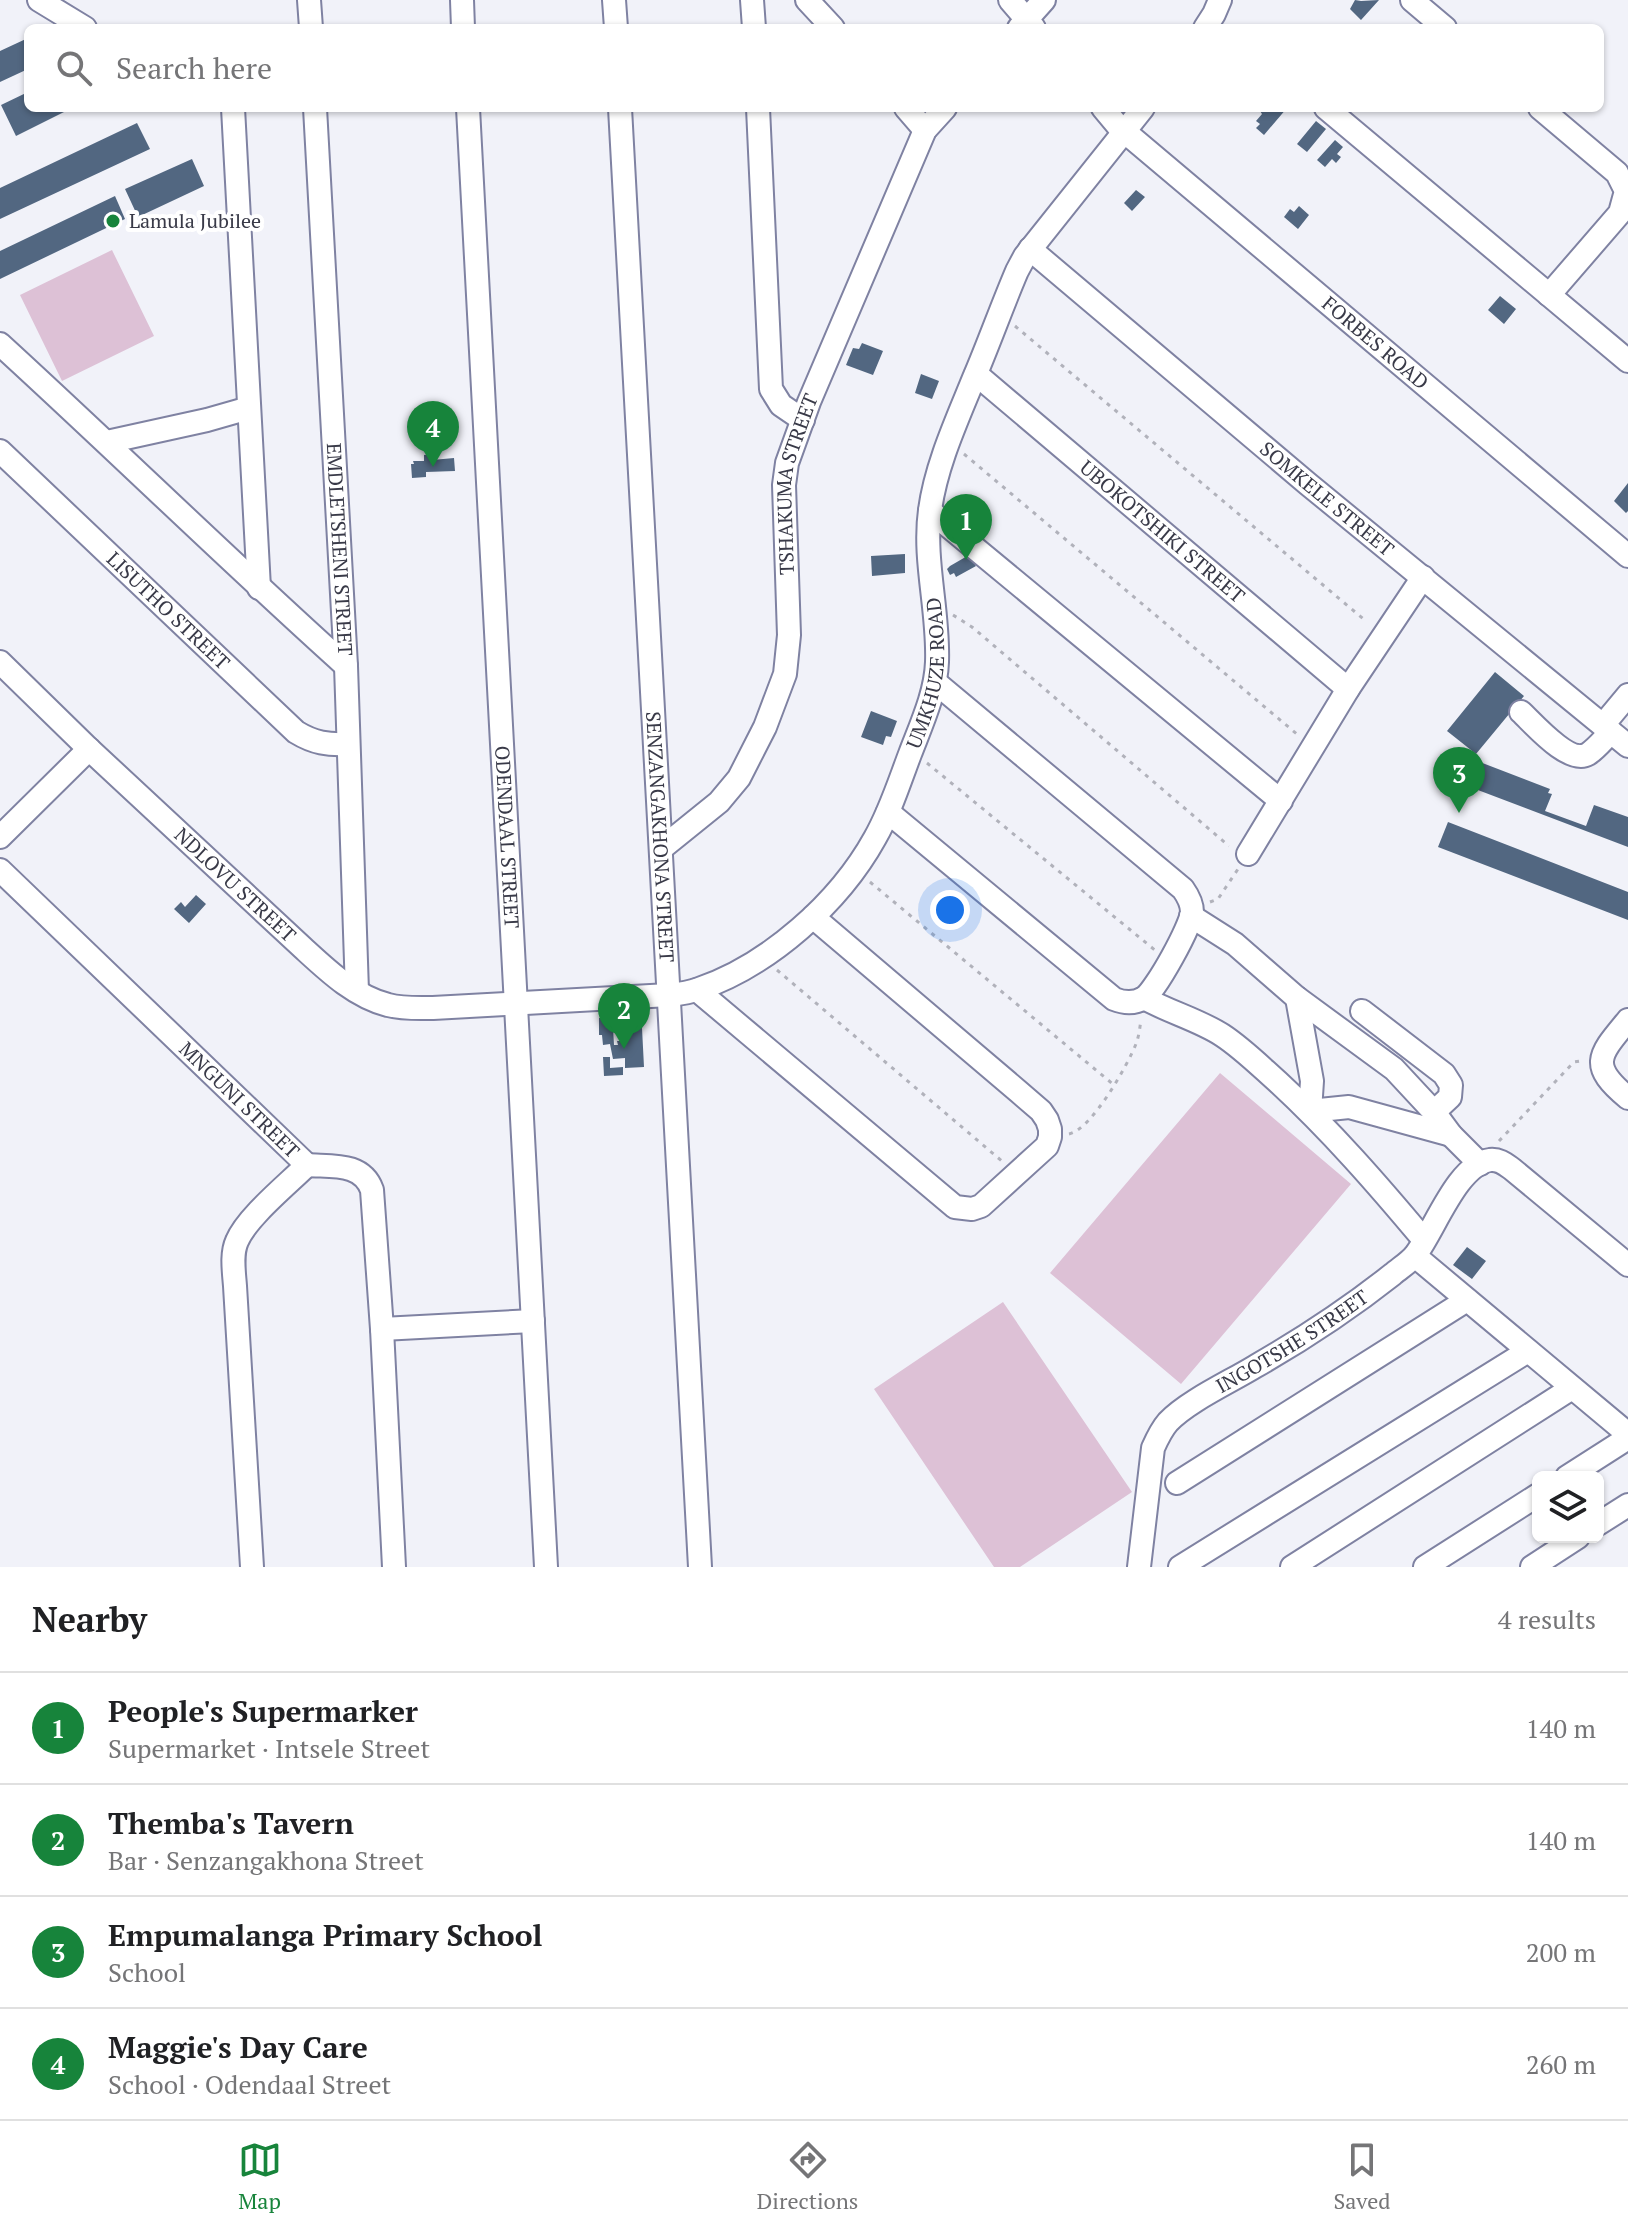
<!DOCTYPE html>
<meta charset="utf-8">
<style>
:root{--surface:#fff;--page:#f2f2f2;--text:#202124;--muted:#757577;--line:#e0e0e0;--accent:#17843b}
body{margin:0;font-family:"PT Serif",serif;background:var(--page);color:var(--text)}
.controls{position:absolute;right:24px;bottom:24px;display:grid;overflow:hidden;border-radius:12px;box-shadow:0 2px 6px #0004}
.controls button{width:72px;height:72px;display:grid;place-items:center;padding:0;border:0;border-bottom:2px solid var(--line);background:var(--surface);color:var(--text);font:40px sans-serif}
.you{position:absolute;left:950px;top:910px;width:28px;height:28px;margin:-20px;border:6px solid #fff;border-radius:50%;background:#1a73e8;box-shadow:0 0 0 12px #1a73e833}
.badge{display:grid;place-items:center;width:52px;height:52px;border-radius:50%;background:var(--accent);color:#fff;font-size:26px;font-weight:700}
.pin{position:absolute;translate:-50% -66px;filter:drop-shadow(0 2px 4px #0008)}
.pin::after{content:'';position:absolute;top:42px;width:28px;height:24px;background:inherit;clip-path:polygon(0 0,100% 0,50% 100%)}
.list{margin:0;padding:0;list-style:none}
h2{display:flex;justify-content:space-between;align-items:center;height:104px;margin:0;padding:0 32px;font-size:34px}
h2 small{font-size:26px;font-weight:400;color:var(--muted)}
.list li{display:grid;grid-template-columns:52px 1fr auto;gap:24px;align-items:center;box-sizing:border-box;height:112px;padding:0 32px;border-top:2px solid var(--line)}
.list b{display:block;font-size:30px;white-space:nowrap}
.list p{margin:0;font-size:26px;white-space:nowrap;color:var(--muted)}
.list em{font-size:26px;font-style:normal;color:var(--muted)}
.icon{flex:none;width:44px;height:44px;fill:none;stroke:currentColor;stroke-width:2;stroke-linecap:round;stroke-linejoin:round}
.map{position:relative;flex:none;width:1628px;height:1567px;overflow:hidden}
.search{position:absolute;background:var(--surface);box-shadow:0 2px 6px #0004;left:24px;right:24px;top:24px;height:88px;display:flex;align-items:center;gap:20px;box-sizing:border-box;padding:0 28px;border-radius:12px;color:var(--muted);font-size:30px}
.sheet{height:552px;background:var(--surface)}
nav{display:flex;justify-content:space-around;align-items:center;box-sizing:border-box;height:112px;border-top:2px solid var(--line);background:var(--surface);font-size:22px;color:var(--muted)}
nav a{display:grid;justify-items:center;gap:4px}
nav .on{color:var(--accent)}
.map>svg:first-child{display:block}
.green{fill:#ddc1d6}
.building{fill:#526781}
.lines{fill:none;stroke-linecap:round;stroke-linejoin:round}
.minor-casing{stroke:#7f82a2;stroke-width:26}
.path{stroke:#b1b2bb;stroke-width:3;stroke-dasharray:4 6;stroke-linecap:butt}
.minor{stroke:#fff;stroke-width:22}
.poi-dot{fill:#17843b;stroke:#fff;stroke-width:3}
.labels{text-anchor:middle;stroke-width:8;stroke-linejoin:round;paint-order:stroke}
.poi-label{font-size:20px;fill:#393a48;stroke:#fff;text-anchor:start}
.street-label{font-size:20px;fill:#393a48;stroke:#fff}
</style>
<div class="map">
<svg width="1628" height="1567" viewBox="0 0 1628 1567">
<rect width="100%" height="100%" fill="#f1f2f9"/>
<path class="green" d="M112 250 154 336 62 381 20 295Z
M1220 1073 1351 1184 1181 1384 1050 1273Z
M1003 1302 1132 1492 1020 1567H994L874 1389Z"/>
<path class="building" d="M1355 0 1361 1 1379 0 1361 20 1350 9Z
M28 38V69L0 82V51Z
M28 92V108H67L68 110 16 136 1 105Z
M1262 108H1287L1264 135 1256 128 1260 124 1256 121 1262 114 1260 111Z
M1316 121 1326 129 1307 152 1297 144Z
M137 123 150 149 0 219V188Z
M1335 140 1343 147 1337 154 1341 157 1336 163 1332 159 1325 167 1317 160Z
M192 159 204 186 138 217 125 189Z
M1136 190 1145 197 1132 211 1124 203Z
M115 196 125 219 0 279V251Z
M1299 206 1309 215 1298 229 1284 217 1290 209 1294 212Z
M1500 296 1516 309 1504 324 1488 310Z
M862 343 883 351 873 375 846 365 853 348 859 349Z
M921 374 939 381 932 399 915 393Z
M432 454V460L454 458 455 471 426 472V477L412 478 411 464H414L413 461H424V455Z
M1628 483V511L1626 513 1614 501Z
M905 554V573L872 576 871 556Z
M969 555 976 566 956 577 954 573 950 575 947 569 950 566Z
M1495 672 1524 696 1476 754 1447 731Z
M871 711 897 721 891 737 886 736 883 745 861 737Z
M1472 759 1550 789 1548 793 1552 794 1545 811 1586 826 1594 805 1628 817V847L1462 784Z
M1448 822 1628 892V920L1438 847Z
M196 895 206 904 189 923 174 909 181 902 185 907Z
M641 1016V1026L623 1027 622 1017Z
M599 1018H621V1027L613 1028 614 1045H618L617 1041H624L622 1029 642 1028 644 1067 625 1068V1058L613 1059 610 1044 603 1045 602 1035H599Z
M603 1057H610V1068L623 1067V1075L604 1076Z
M1467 1247 1486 1261 1472 1279 1453 1265Z"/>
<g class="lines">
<defs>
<g id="minor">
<path d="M39 0 85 28"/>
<path d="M309 0 311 28"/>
<path d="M462 0 463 28"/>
<path d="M614 0 616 28"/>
<path d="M752 0 754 28"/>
<path d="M807 0 833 28"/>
<path d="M1010 0 1034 28"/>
<path d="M1412 0 1445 28"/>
<path d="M1019 28 1044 0"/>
<path d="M1205 28 1214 14 1220 0"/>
<path d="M233 108 259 588"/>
<path id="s1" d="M315 108 346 666 357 991"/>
<path id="s2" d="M468 108 546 1567"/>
<path id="s3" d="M620 108 700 1567"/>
<path d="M758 108 771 389 781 405 803 420"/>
<path d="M906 108 925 130"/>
<path id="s4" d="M1103 108 1118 126 1628 556"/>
<path d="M1326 108 1628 361"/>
<path d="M1540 108 1617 173 1626 191 1620 213 1549 295"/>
<path id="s5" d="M1030 249 1308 484 1628 746"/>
<path d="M0 344C116 450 229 561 346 666"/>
<path id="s6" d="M976 374 1348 689"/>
<path d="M107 442 207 420 249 408"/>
<path id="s7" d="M0 451 296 732C314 743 328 745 348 744"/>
<path d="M930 511 1281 801"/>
<path id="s8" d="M0 662 89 749 303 948C327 970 355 997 388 1005 403 1009 418 1008 433 1008L669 995C679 994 689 993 699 989 769 965 839 903 875 838 890 812 899 783 910 754 921 725 936 693 937 662 939 611 923 560 930 510 936 465 957 420 974 378 989 343 1002 306 1017 271L1025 256 1143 108"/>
<path d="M1521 712C1534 724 1569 765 1588 754 1596 749 1604 739 1611 732"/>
<path d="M1603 725 1628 695"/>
<path d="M888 812 1114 999C1124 1003 1134 1004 1144 998 1156 990 1191 926 1192 912 1192 903 1188 896 1183 889L935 682"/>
<path d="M0 837 89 749"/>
<path id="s9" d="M662 848 719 802 739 778 765 727 785 674 789 635 784 485 787 463 809 402 925 130 945 108"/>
<path d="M1248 854 1348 689 1423 577"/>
<path id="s10" d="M0 870 307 1165"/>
<path d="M1191 916 1235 944 1297 998 1394 1069 1434 1112 1451 1135 1480 1164"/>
<path d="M697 990 955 1207 972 1209 981 1206 1047 1146 1050 1137V1129L1047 1120 1041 1111 1019 1092 813 917"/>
<path d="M1144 998C1169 1012 1199 1020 1222 1035 1242 1048 1260 1066 1278 1082 1331 1131 1378 1185 1424 1240"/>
<path d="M1297 998 1312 1081 1310 1111 1349 1107 1451 1135"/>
<path d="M1362 1011 1444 1074 1451 1085 1450 1097 1434 1112"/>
<path d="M1628 1020C1599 1055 1588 1065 1628 1098"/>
<path d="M307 1165C332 1167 362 1162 372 1190L382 1329 394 1567"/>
<path d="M1415 1256 1628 1434"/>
<path d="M382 1329 533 1321"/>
<path d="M1567 1477 1628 1438"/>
<path d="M1177 1483 1467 1300"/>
<path d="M1598 1524 1628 1505"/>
<path d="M252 1567 235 1286C234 1272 231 1254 237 1241 247 1217 288 1184 307 1165"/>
<path id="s11" d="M1139 1567 1153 1448C1157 1439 1161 1430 1168 1422 1188 1401 1230 1382 1256 1366 1303 1339 1350 1308 1393 1274 1400 1268 1410 1262 1416 1254 1435 1229 1457 1165 1490 1160 1499 1159 1505 1164 1512 1169L1628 1265"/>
<path d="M1180 1567 1528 1351"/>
<path d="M1292 1567 1572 1388"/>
<path d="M1425 1567 1538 1495"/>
<path d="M1532 1567 1578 1537"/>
</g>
</defs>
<use href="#minor" class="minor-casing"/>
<path class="path" d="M1015 326 1367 622
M964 454 1298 735
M953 615 972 627 1229 846
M927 763 1156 951
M870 882 1114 1085
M1210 902 1218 899 1238 869
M777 970 1003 1162
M1069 1134C1092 1129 1127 1066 1136 1044 1139 1036 1140 1027 1141 1019
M1499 1141 1574 1062 1581 1061"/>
<use href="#minor" class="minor"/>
</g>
<circle class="poi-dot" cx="113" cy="221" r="8"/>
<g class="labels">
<g class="poi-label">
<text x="129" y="228">Lamula Jubilee</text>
</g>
<g class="street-label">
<text dy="7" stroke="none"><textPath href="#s4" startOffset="360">FORBES ROAD</textPath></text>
<text dy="7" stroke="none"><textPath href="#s9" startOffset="410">TSHAKUMA STREET</textPath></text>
<text dy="7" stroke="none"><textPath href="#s5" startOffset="388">SOMKELE STREET</textPath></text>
<text dy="7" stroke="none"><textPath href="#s6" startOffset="244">UBOKOTSHIKI STREET</textPath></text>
<text dy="7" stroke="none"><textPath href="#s1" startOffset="442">EMDLETSHENI STREET</textPath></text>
<text dy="7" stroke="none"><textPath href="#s7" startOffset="232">LISUTHO STREET</textPath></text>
<text dy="7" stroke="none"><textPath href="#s8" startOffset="1244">UMKHUZE ROAD</textPath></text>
<text dy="7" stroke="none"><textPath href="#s3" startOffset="730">SENZANGAKHONA STREET</textPath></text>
<text dy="7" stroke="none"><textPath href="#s2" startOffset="730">ODENDAAL STREET</textPath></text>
<text dy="7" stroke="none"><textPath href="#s8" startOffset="324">NDLOVU STREET</textPath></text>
<text dy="7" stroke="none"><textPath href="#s10" startOffset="332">MNGUNI STREET</textPath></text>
<text dy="7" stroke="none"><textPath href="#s11" startOffset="298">INGOTSHE STREET</textPath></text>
</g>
</g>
</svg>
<div class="controls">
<button><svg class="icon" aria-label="layers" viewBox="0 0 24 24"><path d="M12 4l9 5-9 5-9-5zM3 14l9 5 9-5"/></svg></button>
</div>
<div class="you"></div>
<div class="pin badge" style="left:966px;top:560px">1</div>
<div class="pin badge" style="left:624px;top:1049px">2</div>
<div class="pin badge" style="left:1459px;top:813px">3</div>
<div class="pin badge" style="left:433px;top:467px">4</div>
<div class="search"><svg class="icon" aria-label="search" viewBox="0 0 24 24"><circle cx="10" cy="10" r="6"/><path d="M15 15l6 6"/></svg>Search here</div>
</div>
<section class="sheet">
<h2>Nearby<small>4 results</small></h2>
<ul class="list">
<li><span class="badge">1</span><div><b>People's Supermarker</b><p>Supermarket · Intsele Street</p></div><em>140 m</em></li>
<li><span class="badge">2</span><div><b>Themba's Tavern</b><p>Bar · Senzangakhona Street</p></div><em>140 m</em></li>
<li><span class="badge">3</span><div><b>Empumalanga Primary School</b><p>School</p></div><em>200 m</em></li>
<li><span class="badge">4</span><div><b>Maggie's Day Care</b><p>School · Odendaal Street</p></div><em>260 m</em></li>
</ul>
</section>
<nav>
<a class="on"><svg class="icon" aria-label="map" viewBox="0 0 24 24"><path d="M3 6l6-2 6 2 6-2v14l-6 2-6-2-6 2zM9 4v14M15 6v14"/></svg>Map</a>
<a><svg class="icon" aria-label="directions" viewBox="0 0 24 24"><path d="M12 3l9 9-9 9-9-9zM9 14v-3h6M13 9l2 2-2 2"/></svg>Directions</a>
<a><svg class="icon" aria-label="saved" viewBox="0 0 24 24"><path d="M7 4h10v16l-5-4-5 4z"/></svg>Saved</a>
</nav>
